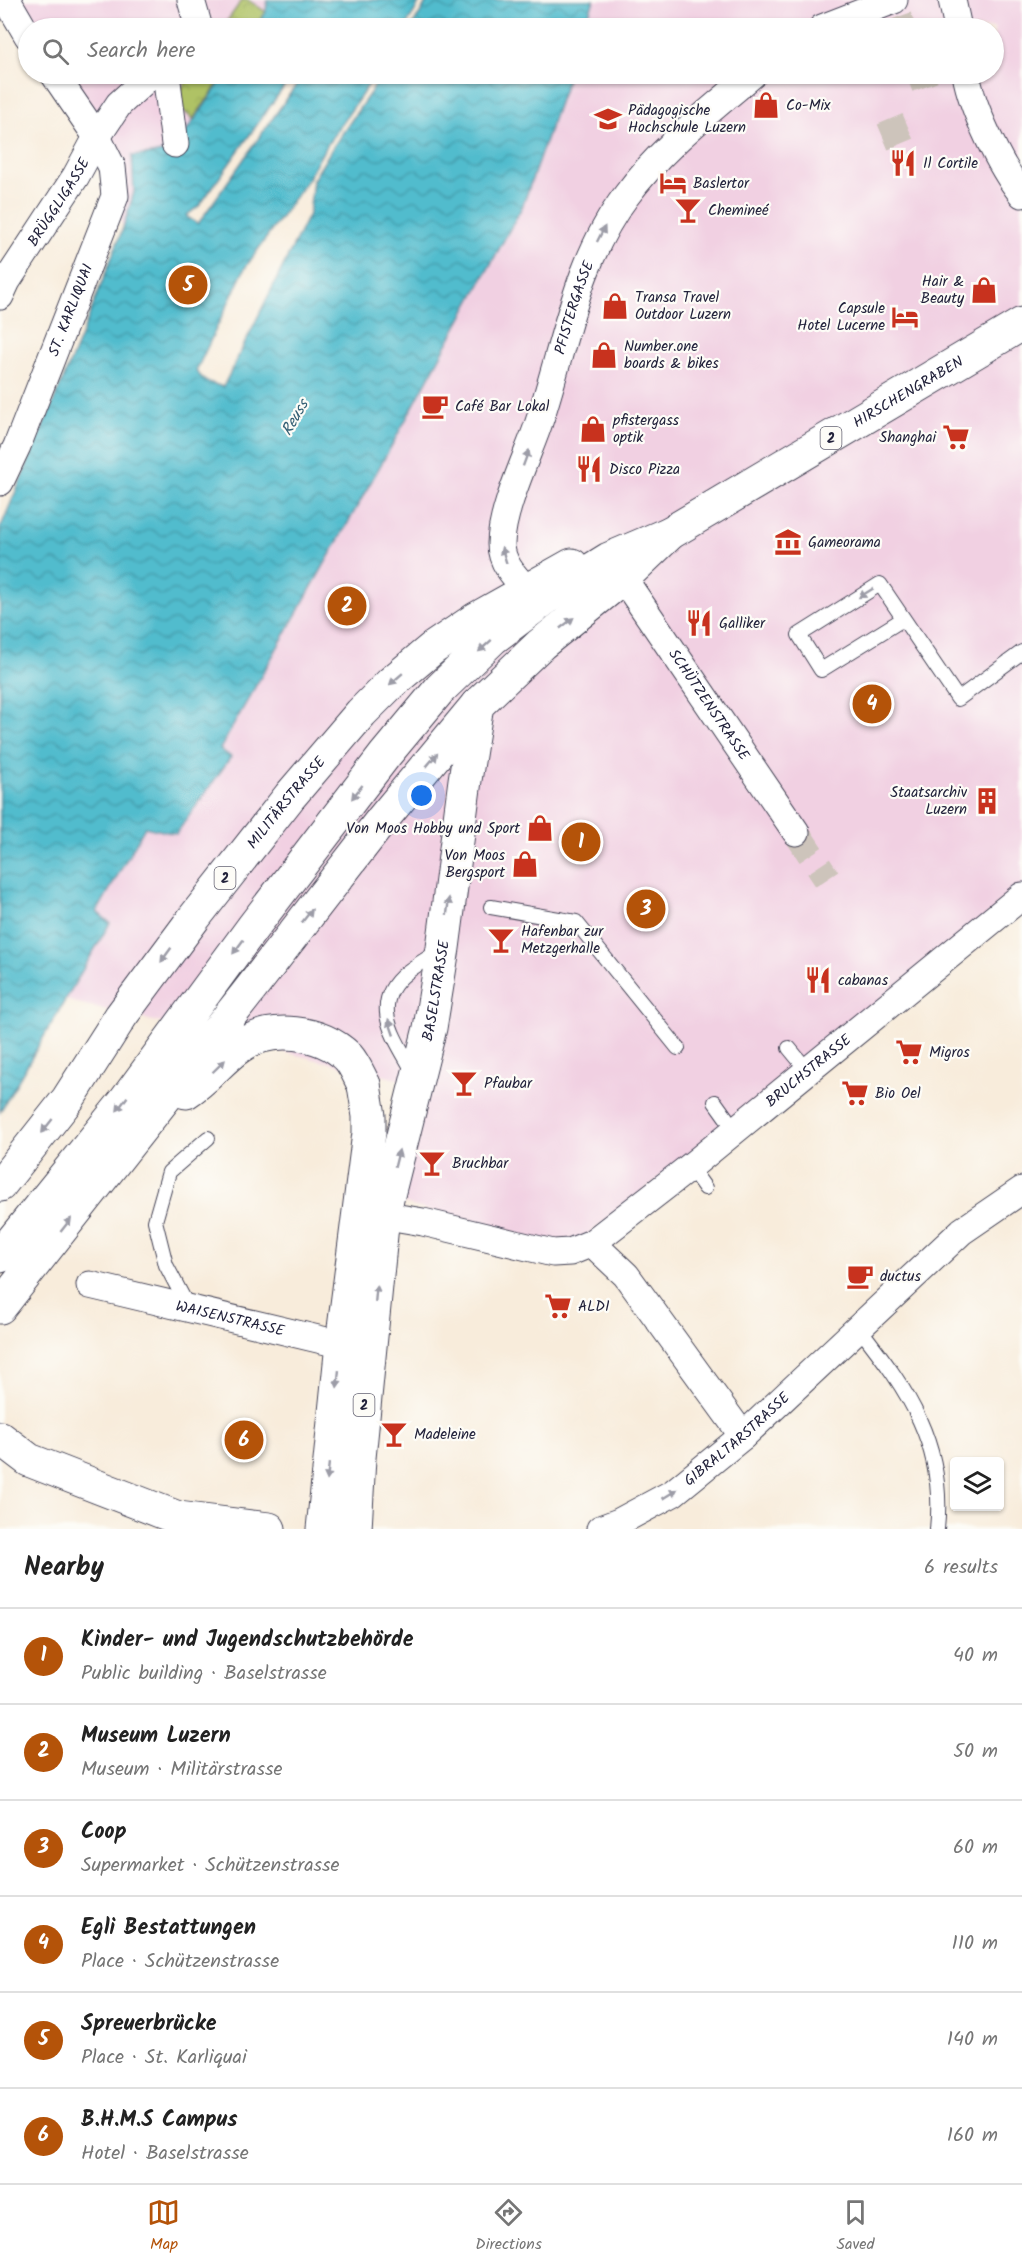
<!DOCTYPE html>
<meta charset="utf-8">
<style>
:root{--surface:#fff;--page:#f2f2f2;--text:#222;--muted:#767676;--line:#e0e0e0;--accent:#b45309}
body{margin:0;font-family:Kalam,sans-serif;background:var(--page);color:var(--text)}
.controls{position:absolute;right:18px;bottom:18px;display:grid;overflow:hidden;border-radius:6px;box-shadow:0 2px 4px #0004}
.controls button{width:54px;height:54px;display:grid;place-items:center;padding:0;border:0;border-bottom:2px solid var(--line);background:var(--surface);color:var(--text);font:30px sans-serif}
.you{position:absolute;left:422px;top:796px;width:21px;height:21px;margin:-15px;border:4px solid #fff;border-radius:50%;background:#1a73e8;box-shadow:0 0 0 9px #1a73e833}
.badge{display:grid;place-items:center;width:39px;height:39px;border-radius:50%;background:var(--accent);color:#fff;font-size:20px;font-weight:700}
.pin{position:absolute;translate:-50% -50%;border:3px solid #fff;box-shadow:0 2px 6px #0006}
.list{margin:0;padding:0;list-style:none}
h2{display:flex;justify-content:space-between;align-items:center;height:78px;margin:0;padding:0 24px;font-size:26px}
h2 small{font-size:20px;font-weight:400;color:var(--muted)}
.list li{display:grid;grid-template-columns:39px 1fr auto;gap:18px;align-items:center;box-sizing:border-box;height:96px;padding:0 24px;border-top:2px solid var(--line)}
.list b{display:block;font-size:22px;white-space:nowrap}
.list p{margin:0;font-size:20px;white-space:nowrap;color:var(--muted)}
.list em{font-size:20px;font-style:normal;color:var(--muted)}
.icon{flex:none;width:33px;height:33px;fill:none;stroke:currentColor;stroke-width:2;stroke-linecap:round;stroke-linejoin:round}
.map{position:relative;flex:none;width:1022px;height:1529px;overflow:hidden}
.search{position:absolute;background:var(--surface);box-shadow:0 2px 4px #0004;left:18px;right:18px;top:18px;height:66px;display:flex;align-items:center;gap:15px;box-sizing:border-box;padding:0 21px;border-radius:33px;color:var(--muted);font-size:22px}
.sheet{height:654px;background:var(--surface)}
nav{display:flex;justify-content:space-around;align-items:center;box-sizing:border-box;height:84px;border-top:2px solid var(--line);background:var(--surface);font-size:16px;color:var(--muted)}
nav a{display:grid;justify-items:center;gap:3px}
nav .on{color:var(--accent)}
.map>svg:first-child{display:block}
.built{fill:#f1d0e2}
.park{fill:url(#park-crowns);stroke:#687250;stroke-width:1.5}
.water{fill:url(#water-waves);stroke:#3a6f84;stroke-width:1.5}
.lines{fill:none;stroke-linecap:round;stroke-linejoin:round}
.street-tunnel{stroke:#cdc4bb;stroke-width:27;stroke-dasharray:27 14;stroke-linecap:butt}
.lane-casing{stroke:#424053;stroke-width:16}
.street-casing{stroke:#424053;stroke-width:29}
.primary-casing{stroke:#424053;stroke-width:35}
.highway-casing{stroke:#424053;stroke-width:35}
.lane{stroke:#fff;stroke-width:14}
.street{stroke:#fff;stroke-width:27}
.primary{stroke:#fff;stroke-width:33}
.highway{stroke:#fff;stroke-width:33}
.oneway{fill:#9c9ca7}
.labels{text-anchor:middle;stroke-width:4.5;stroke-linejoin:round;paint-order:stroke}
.shield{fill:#fdfcf7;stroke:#646373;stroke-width:1.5}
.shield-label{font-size:14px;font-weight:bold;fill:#22223b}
.poi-label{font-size:15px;fill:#22223b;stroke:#fdfcf7;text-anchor:start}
.street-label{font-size:15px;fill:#22223b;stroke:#fdfcf7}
.water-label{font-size:16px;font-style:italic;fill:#356075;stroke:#fdfcf7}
</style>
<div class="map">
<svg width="1022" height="1529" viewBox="0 0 1022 1529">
<defs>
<pattern id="park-crowns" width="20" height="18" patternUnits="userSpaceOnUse" patternTransform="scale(1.5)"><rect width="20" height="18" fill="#afc265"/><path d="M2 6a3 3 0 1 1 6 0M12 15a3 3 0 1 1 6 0" fill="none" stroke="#96a659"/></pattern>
<pattern id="water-waves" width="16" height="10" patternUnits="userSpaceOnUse" patternTransform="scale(1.5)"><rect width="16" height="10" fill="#51bccd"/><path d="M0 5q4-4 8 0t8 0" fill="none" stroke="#4398a8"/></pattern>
</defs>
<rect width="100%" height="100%" fill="#fdfcf7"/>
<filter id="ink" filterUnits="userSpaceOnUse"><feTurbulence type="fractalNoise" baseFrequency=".0167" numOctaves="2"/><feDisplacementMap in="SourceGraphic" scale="12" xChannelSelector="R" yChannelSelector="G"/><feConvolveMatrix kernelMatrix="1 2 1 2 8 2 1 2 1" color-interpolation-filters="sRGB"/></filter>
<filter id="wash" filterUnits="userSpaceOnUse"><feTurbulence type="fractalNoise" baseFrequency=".008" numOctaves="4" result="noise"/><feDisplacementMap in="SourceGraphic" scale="24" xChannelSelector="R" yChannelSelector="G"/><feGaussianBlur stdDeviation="1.35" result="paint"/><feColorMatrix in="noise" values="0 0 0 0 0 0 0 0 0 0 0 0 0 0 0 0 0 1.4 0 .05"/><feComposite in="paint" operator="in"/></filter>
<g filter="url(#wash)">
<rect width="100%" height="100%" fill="#f8ecdb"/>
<path class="built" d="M7 0H267L266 12 255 28H28Z
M594 0H1022V889L570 1249 398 1202 427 1086 65 1000 109 923 97 913 145 827 176 834 231 757 220 749 392 445 523 205 569 74H994V28H584Z
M54 74H226L187 129 169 148 162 152 132 156 134 192 123 228 115 196Z"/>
<path class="park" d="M242 0H248L266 12 255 28H222Z
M191 74H226L193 119 172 102Z"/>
<path class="water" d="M267 0H421L405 28H255L266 12Z
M428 0H594L584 28H411Z
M226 74H293L200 205 186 216 198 224 304 74H376L325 148 307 180 245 268 196 371 205 381 223 387 309 214 313 180 333 147 383 74H569L523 205 392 445 220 749 231 757 176 834 145 827 97 912 110 923 0 1112V529L82 334 123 228 134 192 132 156C142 155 155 155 164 151 183 142 213 92 226 74Z"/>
</g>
<g filter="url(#ink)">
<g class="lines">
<path class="street-tunnel" d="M898 17 902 28
M920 74 925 87
M883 137 909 126
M796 832 827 879"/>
<defs>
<path id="lane" d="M903 619 821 670 799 635 880 584 958 699 1022 652
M491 907 576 922 678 1048
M789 1048 808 1071
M413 1071C395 1038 368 1004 406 973 416 965 427 959 437 952
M715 1102 735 1130
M690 1167 705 1188
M188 1307 166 1265 155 1221 169 1172 208 1138
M859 1328C908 1390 946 1446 937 1529"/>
<g id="street">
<path d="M7 0 28 36"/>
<path d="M191 0 199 28"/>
<path d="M952 0 958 28"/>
<path d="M822 28 894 0"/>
<path d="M166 74 175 144"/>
<path d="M966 74C972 108 1000 167 1022 194"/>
<path id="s1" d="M0 296 7 281 76 176 97 137 119 104 152 74"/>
<path id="s2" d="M0 482 17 446 115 196 112 167 97 137 54 74"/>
<path id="s3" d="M623 578 796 832"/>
<path id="s4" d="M527 590C515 577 501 563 501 544 501 512 526 459 537 428 564 350 575 263 626 196 661 148 709 112 753 74"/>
<path id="s5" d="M363 1212 423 1222 553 1253 570 1252 592 1243 690 1167 1022 896"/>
<path d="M592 1243 626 1275 743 1436"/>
<path id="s6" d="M90 1285 360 1349"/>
<path id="s7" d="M600 1529 619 1522 673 1493 743 1436 962 1231 1022 1190"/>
</g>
<g id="primary">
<path id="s8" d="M0 1185 68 1099 121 1016 194 918 290 796 361 713 391 683 433 648 476 619 572 565"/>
<path d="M0 1438 29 1460 178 1518 197 1529"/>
<path d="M178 1518 269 1529"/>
<path d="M323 1529 342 1344 369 1133V1116L364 1085"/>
<path id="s9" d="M355 1529 359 1458 383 1215 430 1028 443 948 465 780 477 705 541 644 623 578 670 533 1022 324"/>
</g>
<path id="highway" d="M186 1092C207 1079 220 1060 239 1047 271 1024 321 1031 348 1057 355 1065 359 1076 364 1085
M0 1256 123 1104 253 927 385 755 440 689 493 638 546 598 609 559 670 533
M0 1307 246 995 381 821 477 705"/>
</defs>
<use href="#lane" class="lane-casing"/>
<use href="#street" class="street-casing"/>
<use href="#primary" class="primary-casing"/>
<use href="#highway" class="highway-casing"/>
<use href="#lane" class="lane"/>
<use href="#street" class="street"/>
<use href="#primary" class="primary"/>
<use href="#highway" class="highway"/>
</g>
<defs><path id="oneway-solid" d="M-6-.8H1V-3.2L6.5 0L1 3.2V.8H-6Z" transform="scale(1.5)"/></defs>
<g class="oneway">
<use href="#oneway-solid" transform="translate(601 234) rotate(-63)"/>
<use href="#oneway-solid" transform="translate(526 458) rotate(-70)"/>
<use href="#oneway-solid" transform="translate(504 555) rotate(-107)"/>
<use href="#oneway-solid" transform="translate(866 593) rotate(148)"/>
<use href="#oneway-solid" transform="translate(567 623) rotate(-38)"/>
<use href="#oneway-solid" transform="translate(485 646) rotate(138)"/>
<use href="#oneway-solid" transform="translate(396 679) rotate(139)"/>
<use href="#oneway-solid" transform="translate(432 760) rotate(-50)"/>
<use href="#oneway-solid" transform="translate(357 792) rotate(128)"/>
<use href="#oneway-solid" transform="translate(448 906) rotate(-83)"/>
<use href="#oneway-solid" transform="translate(307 916) rotate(-52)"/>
<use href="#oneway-solid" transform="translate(238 947) rotate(127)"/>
<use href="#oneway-solid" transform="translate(166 955) rotate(126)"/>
<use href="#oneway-solid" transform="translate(391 1027) rotate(-109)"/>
<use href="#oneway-solid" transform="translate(219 1066) rotate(-44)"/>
<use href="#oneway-solid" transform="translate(122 1104) rotate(127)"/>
<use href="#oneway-solid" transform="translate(47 1126) rotate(128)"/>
<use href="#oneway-solid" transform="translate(397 1158) rotate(-76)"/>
<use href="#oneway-solid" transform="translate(66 1225) rotate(-52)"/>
<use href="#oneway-solid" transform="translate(376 1293) rotate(-85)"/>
<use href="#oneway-solid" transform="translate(338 1379) rotate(96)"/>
<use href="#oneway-solid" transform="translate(328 1472) rotate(96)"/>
<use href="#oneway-solid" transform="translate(670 1494) rotate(-32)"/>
</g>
</g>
<defs>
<symbol id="shop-bare" viewBox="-9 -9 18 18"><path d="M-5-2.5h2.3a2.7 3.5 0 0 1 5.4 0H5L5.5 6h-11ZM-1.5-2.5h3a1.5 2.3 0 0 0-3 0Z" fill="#c8321e" stroke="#fdfcf7" stroke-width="2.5" paint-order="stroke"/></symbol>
<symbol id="university-bare" viewBox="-9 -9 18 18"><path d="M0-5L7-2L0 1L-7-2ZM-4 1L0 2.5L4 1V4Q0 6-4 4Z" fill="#c8321e" stroke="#fdfcf7" stroke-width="2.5" paint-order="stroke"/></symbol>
<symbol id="restaurant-bare" viewBox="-9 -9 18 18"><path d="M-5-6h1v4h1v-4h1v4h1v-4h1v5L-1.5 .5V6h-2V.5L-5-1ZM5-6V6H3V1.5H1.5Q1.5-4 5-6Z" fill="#c8321e" stroke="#fdfcf7" stroke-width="2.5" paint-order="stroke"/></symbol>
<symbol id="hotel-bare" viewBox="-9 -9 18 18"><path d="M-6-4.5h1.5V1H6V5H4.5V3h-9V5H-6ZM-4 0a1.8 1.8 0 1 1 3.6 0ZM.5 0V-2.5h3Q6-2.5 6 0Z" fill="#c8321e" stroke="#fdfcf7" stroke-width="2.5" paint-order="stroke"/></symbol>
<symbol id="bar-bare" viewBox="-9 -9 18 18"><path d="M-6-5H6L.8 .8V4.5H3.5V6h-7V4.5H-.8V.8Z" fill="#c8321e" stroke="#fdfcf7" stroke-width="2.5" paint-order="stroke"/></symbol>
<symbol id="cafe-bare" viewBox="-9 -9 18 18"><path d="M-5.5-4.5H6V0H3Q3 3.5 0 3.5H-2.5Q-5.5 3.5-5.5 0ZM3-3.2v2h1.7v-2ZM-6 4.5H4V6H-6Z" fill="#c8321e" stroke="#fdfcf7" stroke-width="2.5" paint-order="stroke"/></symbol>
<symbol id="supermarket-bare" viewBox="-9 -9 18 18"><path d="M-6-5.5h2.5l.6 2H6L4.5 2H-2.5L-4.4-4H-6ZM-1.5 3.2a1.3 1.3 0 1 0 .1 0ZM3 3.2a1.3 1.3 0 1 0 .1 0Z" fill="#c8321e" stroke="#fdfcf7" stroke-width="2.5" paint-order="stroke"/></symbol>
<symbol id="museum-bare" viewBox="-9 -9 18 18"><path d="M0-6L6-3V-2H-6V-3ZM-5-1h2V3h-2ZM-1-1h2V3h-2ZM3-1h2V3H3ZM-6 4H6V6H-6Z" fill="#c8321e" stroke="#fdfcf7" stroke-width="2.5" paint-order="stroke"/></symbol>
<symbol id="building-bare" viewBox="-9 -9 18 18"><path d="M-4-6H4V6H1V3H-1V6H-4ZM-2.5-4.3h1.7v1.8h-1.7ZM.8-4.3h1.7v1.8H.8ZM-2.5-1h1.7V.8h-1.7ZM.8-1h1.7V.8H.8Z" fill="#c8321e" stroke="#fdfcf7" stroke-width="2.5" paint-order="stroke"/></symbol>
</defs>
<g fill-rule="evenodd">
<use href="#shop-bare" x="747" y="86" width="38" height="38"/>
<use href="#university-bare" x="589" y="100" width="38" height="38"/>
<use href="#restaurant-bare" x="884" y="144" width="38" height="38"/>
<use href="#hotel-bare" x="654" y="164" width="38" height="38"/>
<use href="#bar-bare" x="669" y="191" width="38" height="38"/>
<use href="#shop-bare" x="965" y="271" width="38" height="38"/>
<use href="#shop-bare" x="596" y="287" width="38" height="38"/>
<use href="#hotel-bare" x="886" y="298" width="38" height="38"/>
<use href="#shop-bare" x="585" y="336" width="38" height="38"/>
<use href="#cafe-bare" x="416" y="387" width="38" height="38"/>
<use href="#shop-bare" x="574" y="410" width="38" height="38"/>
<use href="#supermarket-bare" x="937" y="418" width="38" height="38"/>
<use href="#restaurant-bare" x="570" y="450" width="38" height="38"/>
<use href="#museum-bare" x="769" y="523" width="38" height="38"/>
<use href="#restaurant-bare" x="680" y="604" width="38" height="38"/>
<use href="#building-bare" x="968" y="782" width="38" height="38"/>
<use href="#shop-bare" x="521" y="809" width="38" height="38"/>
<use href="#shop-bare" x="506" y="845" width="38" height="38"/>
<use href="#bar-bare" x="482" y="921" width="38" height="38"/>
<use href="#restaurant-bare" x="799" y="961" width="38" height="38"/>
<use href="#supermarket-bare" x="890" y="1033" width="38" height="38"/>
<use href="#bar-bare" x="445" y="1064" width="38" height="38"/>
<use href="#supermarket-bare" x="836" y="1074" width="38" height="38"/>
<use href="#bar-bare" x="413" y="1144" width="38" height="38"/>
<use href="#cafe-bare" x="841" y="1257" width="38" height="38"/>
<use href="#supermarket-bare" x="539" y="1287" width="38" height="38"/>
<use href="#bar-bare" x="375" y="1415" width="38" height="38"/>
</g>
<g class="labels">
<g class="shield">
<rect x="820.5" y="427" width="21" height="22" rx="4.5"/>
<rect x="214.5" y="867" width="21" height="22" rx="4.5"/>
<rect x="353.5" y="1394" width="21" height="22" rx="4.5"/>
</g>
<g class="shield-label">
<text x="831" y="443">2</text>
<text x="225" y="883">2</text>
<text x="364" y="1410">2</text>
</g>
<g class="poi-label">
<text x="786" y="110">Co-Mix</text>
<text x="628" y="115">Pädagogische<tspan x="628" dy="17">Hochschule Luzern</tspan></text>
<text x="923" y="168">Il Cortile</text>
<text x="693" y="188">Baslertor</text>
<text x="708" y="215">Chemineé</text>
<text x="964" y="286" text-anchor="end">Hair &amp;<tspan x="964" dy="17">Beauty</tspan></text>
<text x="635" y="302">Transa Travel<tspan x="635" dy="17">Outdoor Luzern</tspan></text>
<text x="885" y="313" text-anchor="end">Capsule<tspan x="885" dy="17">Hotel Lucerne</tspan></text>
<text x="624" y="351">Number.one<tspan x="624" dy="17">boards &amp; bikes</tspan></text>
<text x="455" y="411">Café Bar Lokal</text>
<text x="613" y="425">pfistergass<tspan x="613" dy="17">optik</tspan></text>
<text x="936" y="442" text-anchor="end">Shanghai</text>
<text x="609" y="474">Disco Pizza</text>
<text x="808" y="547">Gameorama</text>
<text x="719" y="628">Galliker</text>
<text x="967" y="797" text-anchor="end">Staatsarchiv<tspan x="967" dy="17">Luzern</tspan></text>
<text x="520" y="833" text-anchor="end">Von Moos Hobby und Sport</text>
<text x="505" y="860" text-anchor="end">Von Moos<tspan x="505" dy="17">Bergsport</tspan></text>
<text x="521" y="936">Hafenbar zur<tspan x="521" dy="17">Metzgerhalle</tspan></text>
<text x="838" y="985">cabanas</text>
<text x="929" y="1057">Migros</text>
<text x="484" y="1088">Pfaubar</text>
<text x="875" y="1098">Bio Oel</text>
<text x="452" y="1168">Bruchbar</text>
<text x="880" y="1281">ductus</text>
<text x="578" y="1311">ALDI</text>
<text x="414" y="1439">Madeleine</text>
</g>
<g class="street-label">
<text dy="5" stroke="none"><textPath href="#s1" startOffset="111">BRÜGGLIGASSE</textPath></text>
<text dy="5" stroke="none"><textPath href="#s4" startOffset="302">PFISTERGASSE</textPath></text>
<text dy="5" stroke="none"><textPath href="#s2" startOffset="186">ST. KARLIQUAI</textPath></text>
<text dy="5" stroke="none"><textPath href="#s9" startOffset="1370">HIRSCHENGRABEN</textPath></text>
<text dy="5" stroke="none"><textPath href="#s3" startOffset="153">SCHÜTZENSTRASSE</textPath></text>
<text dy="5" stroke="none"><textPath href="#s8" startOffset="478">MILITÄRSTRASSE</textPath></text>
<text dy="5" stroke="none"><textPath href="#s9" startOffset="546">BASELSTRASSE</textPath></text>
<text dy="5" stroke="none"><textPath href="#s5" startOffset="512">BRUCHSTRASSE</textPath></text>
<text dy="5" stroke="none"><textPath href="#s6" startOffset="144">WAISENSTRASSE</textPath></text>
<text dy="5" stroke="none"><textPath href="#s7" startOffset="165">GIBRALTARSTRASSE</textPath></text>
</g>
<g class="water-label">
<text transform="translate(294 417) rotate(-60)" y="6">Reuss</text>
</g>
</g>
</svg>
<div class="controls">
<button><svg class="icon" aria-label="layers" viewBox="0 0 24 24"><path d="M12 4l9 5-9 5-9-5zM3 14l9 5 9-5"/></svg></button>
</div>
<div class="you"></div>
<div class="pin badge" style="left:581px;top:842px">1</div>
<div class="pin badge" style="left:347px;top:606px">2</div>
<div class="pin badge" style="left:646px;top:909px">3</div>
<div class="pin badge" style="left:872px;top:704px">4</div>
<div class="pin badge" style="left:188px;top:285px">5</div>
<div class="pin badge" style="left:244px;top:1440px">6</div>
<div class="search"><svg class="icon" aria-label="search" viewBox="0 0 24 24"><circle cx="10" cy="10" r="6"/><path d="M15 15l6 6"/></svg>Search here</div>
</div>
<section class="sheet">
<h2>Nearby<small>6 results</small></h2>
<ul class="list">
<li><span class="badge">1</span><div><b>Kinder- und Jugendschutzbehörde</b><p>Public building · Baselstrasse</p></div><em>40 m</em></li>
<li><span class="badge">2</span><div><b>Museum Luzern</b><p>Museum · Militärstrasse</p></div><em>50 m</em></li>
<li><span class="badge">3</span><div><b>Coop</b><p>Supermarket · Schützenstrasse</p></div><em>60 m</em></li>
<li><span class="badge">4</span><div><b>Egli Bestattungen</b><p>Place · Schützenstrasse</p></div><em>110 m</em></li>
<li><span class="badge">5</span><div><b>Spreuerbrücke</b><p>Place · St. Karliquai</p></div><em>140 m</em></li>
<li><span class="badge">6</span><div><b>B.H.M.S Campus</b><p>Hotel · Baselstrasse</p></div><em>160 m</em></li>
</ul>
</section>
<nav>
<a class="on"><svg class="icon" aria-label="map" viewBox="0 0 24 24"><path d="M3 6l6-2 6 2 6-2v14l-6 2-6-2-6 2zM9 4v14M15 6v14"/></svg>Map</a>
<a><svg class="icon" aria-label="directions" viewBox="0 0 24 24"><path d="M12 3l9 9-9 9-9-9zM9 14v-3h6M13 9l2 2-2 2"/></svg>Directions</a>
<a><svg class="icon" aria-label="saved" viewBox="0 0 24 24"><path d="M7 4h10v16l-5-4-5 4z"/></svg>Saved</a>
</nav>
